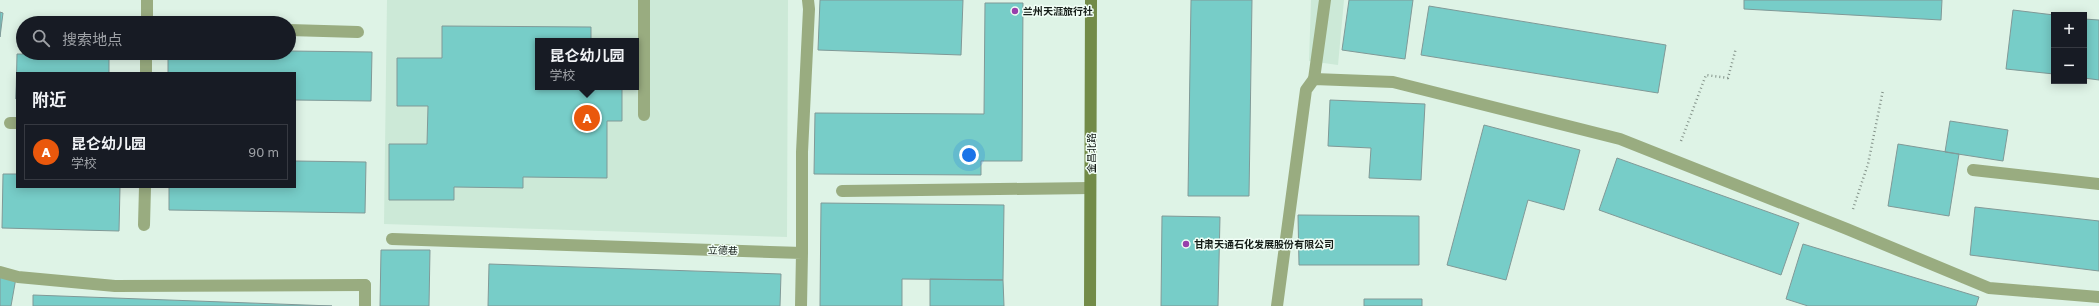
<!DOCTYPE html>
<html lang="zh">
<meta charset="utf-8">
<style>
:root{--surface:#171b24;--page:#20242c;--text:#f1f3f6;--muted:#9ea1a6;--line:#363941;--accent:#ea580c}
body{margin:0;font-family:"Golos Text","Noto Sans SC",sans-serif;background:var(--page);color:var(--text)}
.controls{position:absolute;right:12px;top:12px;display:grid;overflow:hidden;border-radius:0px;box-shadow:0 2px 10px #0003}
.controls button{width:36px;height:36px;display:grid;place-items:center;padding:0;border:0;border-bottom:1px solid var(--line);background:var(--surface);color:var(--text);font:20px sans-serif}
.you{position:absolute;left:969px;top:155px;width:14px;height:14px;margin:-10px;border:3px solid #fff;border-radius:50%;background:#1a73e8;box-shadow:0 0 0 6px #1a73e833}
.badge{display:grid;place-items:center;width:26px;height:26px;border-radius:50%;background:var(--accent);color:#fff;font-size:13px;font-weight:700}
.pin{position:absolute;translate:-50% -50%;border:2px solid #fff;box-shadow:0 1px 4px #0006}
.popup{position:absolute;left:535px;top:38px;width:104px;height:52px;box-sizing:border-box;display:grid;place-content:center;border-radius:0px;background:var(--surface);filter:drop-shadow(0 1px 3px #0005);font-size:13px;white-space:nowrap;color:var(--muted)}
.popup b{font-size:15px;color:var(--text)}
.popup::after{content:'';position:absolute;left:50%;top:100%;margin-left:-8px;border:8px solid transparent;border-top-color:var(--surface)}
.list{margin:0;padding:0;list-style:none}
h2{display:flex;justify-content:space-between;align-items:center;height:52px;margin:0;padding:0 16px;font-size:17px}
h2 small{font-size:13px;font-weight:400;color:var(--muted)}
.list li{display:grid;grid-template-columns:26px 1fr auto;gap:12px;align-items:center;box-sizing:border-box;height:56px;margin:0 8px 8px;padding:0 8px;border:1px solid var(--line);border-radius:0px}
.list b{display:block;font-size:15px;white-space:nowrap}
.list p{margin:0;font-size:13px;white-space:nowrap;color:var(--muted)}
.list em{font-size:13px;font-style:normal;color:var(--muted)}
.icon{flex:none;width:22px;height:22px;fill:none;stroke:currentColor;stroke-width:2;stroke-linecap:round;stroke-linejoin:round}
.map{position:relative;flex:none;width:2099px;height:306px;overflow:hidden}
.search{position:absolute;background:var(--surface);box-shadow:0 2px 10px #0003;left:16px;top:16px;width:280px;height:44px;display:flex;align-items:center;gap:10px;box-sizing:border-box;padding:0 14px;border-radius:22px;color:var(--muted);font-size:15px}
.panel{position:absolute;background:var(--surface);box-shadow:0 2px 10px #0003;left:16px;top:72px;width:280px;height:116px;border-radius:0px}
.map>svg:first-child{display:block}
.built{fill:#cce9d7;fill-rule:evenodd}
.building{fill:#77cdc8;stroke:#809997}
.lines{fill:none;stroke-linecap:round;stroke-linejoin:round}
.path{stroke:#839289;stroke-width:2.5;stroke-dasharray:1 3;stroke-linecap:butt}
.lane{stroke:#99ac80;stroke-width:12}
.street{stroke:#99ac80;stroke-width:12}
.secondary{stroke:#728b48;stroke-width:12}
.poi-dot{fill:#983fab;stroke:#f1fef6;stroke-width:1.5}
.labels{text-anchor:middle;stroke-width:3;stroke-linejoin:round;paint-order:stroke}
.poi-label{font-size:10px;font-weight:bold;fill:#151d18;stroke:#f1fef6;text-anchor:start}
.street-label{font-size:10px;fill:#151d18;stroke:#f1fef6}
</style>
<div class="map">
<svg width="2099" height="306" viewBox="0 0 2099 306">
<rect width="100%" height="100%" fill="#def3e6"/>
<path class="built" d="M387 0H788L787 237 384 224ZM538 41H636V87H538Z
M1311 0H1344L1338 65 1309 61Z"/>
<path class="building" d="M820 0H963L961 55 818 50Z
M1191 0H1252L1249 196H1188Z
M1349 0H1413L1405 59 1342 50Z
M1744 0H1942L1941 20 1744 9Z
M985 3H1023L1022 161H981V175L814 174 815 113 984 114Z
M1429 6 1666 45 1658 93 1421 55Z
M2013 10 2054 15V74L2006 69Z
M0 12 3 13 0 37Z
M2084 19 2099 20V80L2084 78Z
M442 26 591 27V41H538V87H622V121H607V178L523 177V188L454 187V200H389V144H427L428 106H397V58H442Z
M289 51 372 52 371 101 295 100V73H168V53H289Z
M17 54 109 55V73H17L16 99Z
M1330 100 1425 104 1421 180 1369 178 1371 148 1328 146Z
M1950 121 2008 130 2003 161 1945 152Z
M1484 125 1580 150 1564 210 1528 200 1506 280 1447 265Z
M1898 144 1959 154 1949 216 1888 206Z
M1617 158 1799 223 1781 275 1599 210Z
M295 161 366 162 365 213 169 210V187H295Z
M3 174H17V187H120L119 231 2 228Z
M821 203 1004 205 1003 280 902 279V306H820Z
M1975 207 2099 221V271L1970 255Z
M1298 215 1419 216V265H1299Z
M1162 216 1220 217 1218 306H1161Z
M1803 244 1979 297 1976 306H1808L1786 299Z
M381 250H430L429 306H380Z
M489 264 781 274 780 306H488Z
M0 269 17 272 11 306H0Z
M930 279 1003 280 1004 306H930Z
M33 295 332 306H33Z
M1364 299H1422V306H1364Z"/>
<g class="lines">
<path class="path" d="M1681 141 1706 75 1728 78 1736 48
M1853 209 1868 164 1883 90"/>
<path class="lane" d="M147 23V0
M289 30 358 32
M146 73V53
M644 115V0
M10 123H17
M1973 170 2099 184
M842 191 1090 188
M144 225 145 187
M392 239 802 253V152L809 9 808 0
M365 306V285
M801 306 802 253
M1277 306 1306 90 1314 79 1393 82 1620 139 1847 229 1989 288 2099 297"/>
<path class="street" d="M1314 79 1325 0
M0 272 18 277 115 286 365 285"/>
<path class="secondary" d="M1090 306 1091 0"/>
</g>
<g class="poi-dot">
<circle cx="1015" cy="11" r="4"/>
<circle cx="1186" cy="244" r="4"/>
</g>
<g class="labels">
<g class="poi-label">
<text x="1023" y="15">兰州天涯旅行社</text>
<text x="1194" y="248">甘肃天通石化发展股份有限公司</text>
</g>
<g class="street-label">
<text transform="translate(1091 153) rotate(-90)" y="4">金昌北路</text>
<text transform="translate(723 250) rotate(2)" y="4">立德巷</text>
</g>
</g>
</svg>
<div class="controls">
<button>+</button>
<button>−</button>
</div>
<div class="you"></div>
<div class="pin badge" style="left:587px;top:118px">A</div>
<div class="popup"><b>昆仑幼儿园</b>学校</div>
<div class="search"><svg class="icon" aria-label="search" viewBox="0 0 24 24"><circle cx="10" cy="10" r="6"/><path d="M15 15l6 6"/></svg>搜索地点</div>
<section class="panel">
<h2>附近<small></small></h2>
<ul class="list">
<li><span class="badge">A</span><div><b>昆仑幼儿园</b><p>学校</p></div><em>90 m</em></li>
</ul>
</section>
</div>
